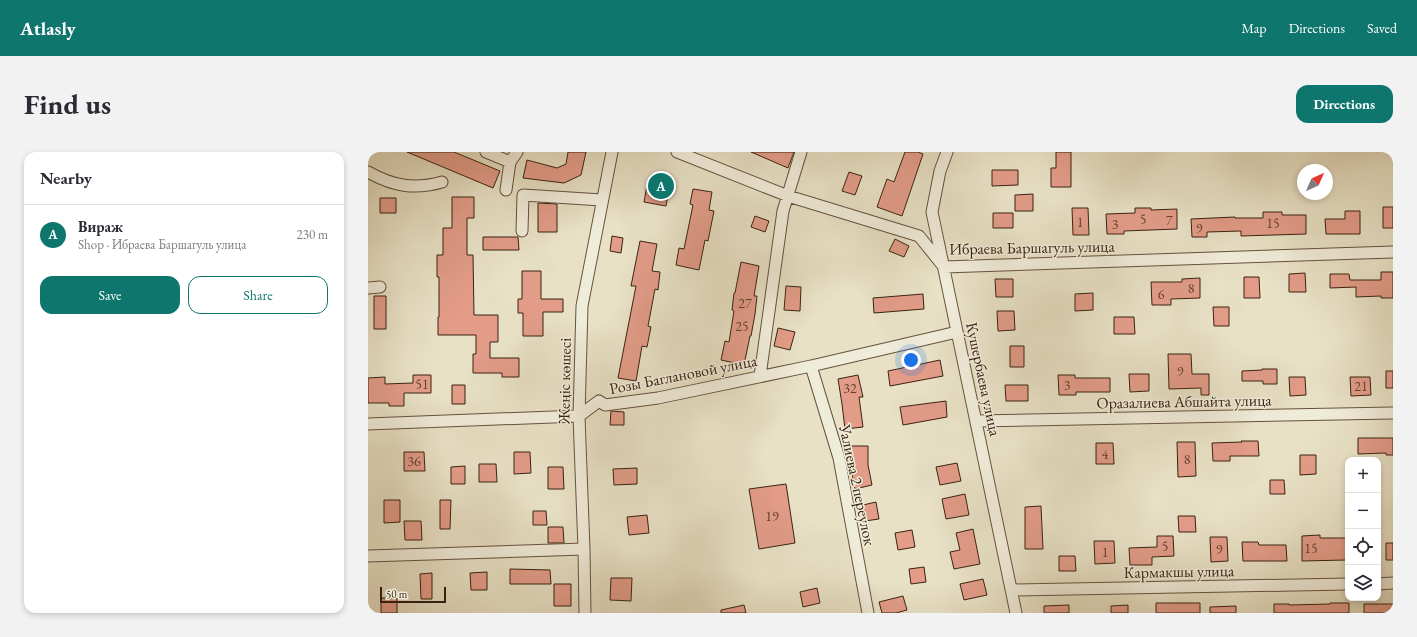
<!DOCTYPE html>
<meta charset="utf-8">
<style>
:root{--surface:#fff;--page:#f2f2f3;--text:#2b2b33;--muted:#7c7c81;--line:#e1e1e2;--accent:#0f766e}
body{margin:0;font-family:"EB Garamond",serif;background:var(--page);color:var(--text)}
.controls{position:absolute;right:12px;bottom:12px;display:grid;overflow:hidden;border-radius:8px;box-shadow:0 2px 6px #0003}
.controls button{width:36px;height:36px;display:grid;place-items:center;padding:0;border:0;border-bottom:1px solid var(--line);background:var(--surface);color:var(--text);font:20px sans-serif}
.compass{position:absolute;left:929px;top:12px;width:36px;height:36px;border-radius:50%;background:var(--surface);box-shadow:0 2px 6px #0003;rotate:45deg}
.scale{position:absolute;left:12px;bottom:10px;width:66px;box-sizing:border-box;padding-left:4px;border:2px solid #3a2211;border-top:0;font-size:11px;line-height:14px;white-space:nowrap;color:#3a2211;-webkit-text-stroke:3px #f0ecda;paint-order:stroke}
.you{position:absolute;left:543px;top:208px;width:14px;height:14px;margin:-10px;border:3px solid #fff;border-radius:50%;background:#1a73e8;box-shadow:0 0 0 6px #1a73e833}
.badge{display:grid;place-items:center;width:26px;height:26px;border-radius:50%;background:var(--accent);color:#fff;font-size:13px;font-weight:700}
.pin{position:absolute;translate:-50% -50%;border:2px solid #fff;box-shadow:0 1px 4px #0006}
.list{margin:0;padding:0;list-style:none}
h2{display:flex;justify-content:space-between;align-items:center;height:52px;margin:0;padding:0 16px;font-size:17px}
h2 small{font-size:13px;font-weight:400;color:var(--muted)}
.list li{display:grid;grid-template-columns:26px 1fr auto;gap:12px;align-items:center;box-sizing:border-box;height:60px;padding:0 16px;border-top:1px solid var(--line)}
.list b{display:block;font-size:15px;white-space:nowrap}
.list p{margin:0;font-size:13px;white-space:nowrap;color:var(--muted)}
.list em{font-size:13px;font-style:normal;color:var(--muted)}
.actions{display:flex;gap:8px;padding:12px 16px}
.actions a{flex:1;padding:9px 0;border:1px solid var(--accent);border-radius:12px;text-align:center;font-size:14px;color:var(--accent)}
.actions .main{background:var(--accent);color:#fff}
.icon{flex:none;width:22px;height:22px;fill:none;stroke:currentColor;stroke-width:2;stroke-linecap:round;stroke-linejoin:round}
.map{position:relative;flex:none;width:1025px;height:461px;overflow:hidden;border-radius:12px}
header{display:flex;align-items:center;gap:24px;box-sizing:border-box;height:56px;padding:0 20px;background:var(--accent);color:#fff}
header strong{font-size:19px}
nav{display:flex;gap:22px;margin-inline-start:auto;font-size:14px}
.intro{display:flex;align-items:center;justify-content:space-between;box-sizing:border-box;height:96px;padding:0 24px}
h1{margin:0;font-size:28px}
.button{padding:10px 18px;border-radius:12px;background:var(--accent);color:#fff;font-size:14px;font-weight:700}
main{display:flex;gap:24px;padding:0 24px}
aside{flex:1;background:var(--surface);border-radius:12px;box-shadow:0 2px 6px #0003}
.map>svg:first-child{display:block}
.building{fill:#e29c88;stroke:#3a2211}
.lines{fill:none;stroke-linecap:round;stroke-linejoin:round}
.minor-casing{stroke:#66523e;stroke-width:13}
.minor{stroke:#f0ecda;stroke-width:11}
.labels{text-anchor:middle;stroke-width:3;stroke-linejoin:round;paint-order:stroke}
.number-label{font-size:14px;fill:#64402f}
.street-label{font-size:16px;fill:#3a2211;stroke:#f0ecda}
</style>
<header>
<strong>Atlasly</strong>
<nav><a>Map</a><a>Directions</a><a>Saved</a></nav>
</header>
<div class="intro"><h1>Find us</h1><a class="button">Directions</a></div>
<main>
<aside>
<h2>Nearby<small></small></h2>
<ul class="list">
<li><span class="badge">A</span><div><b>Вираж</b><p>Shop · Ибраева Баршагуль улица</p></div><em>230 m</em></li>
</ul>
<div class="actions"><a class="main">Save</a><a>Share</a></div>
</aside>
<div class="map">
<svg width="1025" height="461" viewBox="0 0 1025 461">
<rect width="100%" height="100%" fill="#e8e1c6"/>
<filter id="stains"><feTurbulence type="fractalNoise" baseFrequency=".005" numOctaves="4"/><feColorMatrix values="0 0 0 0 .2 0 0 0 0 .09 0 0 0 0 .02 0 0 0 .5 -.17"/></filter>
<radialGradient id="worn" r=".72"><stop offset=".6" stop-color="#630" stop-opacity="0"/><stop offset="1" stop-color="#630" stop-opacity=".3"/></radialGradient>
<path class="building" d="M39 0H86L132 19 125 36Z
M200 0H218L213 23 196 31 155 26 159 8 189 16 198 12Z
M383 0H426L420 16Z
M537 0H550L555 2 534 64 509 55 519 27 526 30Z
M688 0H703V35H683V16H688Z
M624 18H650V33L624 34Z
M481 20 494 24 487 43 474 39Z
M280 28 302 32 298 54 276 50Z
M325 37 344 40 341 58 346 59 340 89 337 88 331 118 308 113 311 96 316 97 325 53 322 52Z
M665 42V59H647V43Z
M84 45H106V66H99V103H105L106 163H130V190H122V206H151V225H134V221H105V202H108V183H70V165H71V125H69V103H75V76H84Z
M12 46H28V61H12Z
M170 51 189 52V80H170Z
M1015 55H1025V76H1015Z
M704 56H720L721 83H705Z
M767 56H783V58L809 57V77L756 79V82H739L738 62 767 61Z
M977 59H992V82H958L957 67H977Z
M895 60H914V63H938V82L873 84V79L839 80V85H824L823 67 867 65V66H895Z
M625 61H645V76H625Z
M387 64 401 69 397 80 383 75Z
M244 84 255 86 253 101 242 99Z
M115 85H150L151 98H115Z
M527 87 541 94 536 105 521 99Z
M272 89 289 92 284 119 292 120 290 138 287 137 280 174 283 175 279 195 274 194 268 229 250 226 268 134H263Z
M373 110 391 114 386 144H389L387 162 383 184H382L376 213 353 208 357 189 361 190 366 159 364 158 366 141H367Z
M154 119H173V147H195V160H175V184H155V161H150V147H154Z
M1013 120H1025V146H1013V144L988 145V135L962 136V122H981L982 128H1013Z
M937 121 938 140H921V122Z
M876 125H891L892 146H876Z
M832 126V146L803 147V153H784L783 130H814V127Z
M627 127H645V145H628Z
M418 134 433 135 432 159 416 158Z
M725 141V158L707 159V142Z
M555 142 556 157 506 161 505 146Z
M6 144H18V177H6Z
M845 155H861V174H846Z
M629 159H646L647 178 630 179Z
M746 165H766L767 182H746Z
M410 176 427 180 422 198 406 194Z
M642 194H656V215H642Z
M800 202H823L824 222H841V243H833V236L801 237Z
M572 208 575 224 522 234 520 219Z
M894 217H909V232H895V229H874V219L894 218Z
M1018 219H1025V236H1018Z
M761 222H781V239L762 240Z
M45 223H63V241H36V254H21V251H0V226L17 225V232L45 231Z
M490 223 495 245H491L495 275 477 277 474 252 470 227Z
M690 223H707V226H742V240H708V243H691Z
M921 225H937L938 243 922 244Z
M982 225H1002L1003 243 983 244Z
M84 233H97V252H84Z
M637 233H660V249H638Z
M578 249 579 265 535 273 532 255Z
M243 259 256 260V273H242Z
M990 286H1025V303H1018V301L990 302Z
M873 289H890L891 304H862V309H845L844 291 874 290Z
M809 290H827L828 324 810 325Z
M728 291H745L746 312H728Z
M480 294H500V313L504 333 487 337 481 309H480Z
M36 300H56L57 319H36Z
M146 300H162L163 321 146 322Z
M932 303H948V322L932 323Z
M589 311 593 329 572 333 568 315Z
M111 312H128L129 330H111Z
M97 314V332H83V315Z
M180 315H195L196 337H180Z
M269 316V332L246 333 245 317Z
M902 328H916L917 342H902Z
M418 332 427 391 391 397 381 337Z
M597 342 601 363 578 367 574 347Z
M16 348H32V370L16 371Z
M72 348H83L82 377H72Z
M508 350 511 367 497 369 495 353Z
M673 354 675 397H657V355Z
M165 359H178L179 373H165Z
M279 363 281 381 261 383 259 365Z
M810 364H827L828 380H811Z
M36 369H53L54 388H37Z
M180 375H195L196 391H180Z
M605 377 612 412 586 417 582 400 592 398 588 381Z
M544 378 547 395 530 398 527 381Z
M952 383V386H978V408L934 409V384Z
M789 384H805L806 404 784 405V413H762L761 396 789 395Z
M842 385H859L860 409 843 410Z
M726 389H746L747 411 727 412Z
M874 390H890L891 393H918L919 409H875Z
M1018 391H1025V408H1018Z
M691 404H707L708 419H691Z
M556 415 558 430 543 432 541 417Z
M142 417 182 418 183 432H142Z
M119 420V438H103L102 421Z
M64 421V447H53L52 422Z
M243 426H264L263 449 242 448Z
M615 427 619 443 596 448 592 432Z
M186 432H203V454H186Z
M449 436 452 451 435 455 432 440Z
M535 444 539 458 528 461H514L511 450Z
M13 446H29V461H13Z
M788 451H832V461H788Z
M962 451H981V461H906V452H921V453L962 452Z
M996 452H1025V461H996Z
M376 453 378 461H353V458Z
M701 453V461H676V454Z
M760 453V461H743V454Z
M868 454V461H842V455Z"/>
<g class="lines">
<defs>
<path id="minor" d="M118 0 142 10 149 0
M309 0 420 44 551 84 576 115 1025 100
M579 0 572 19 564 60 648 461
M0 20C25 34 46 38 74 30
M138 38 142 10
M154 79 155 43 234 48
M0 136 12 135
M443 214 471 306 500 461
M392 224 415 59 433 0
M608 269 1025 261
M0 272 211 264 231 249 237 253 290 246 443 214 589 180
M0 404 216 397
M1010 432 1025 431
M643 438 980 432
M217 461 216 397 211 264 214 154 244 0"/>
</defs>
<use href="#minor" class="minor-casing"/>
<use href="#minor" class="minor"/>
</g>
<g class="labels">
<g class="number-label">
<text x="775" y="72">5</text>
<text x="801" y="73">7</text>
<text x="712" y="75">1</text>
<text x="905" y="76">15</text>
<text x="747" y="77">3</text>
<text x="831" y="81">9</text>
<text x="823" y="141">8</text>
<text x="793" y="147">6</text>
<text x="377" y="156">27</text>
<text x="374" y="179">25</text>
<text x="812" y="224">9</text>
<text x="54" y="237">51</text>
<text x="699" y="238">3</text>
<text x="993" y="239">21</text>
<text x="482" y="241">32</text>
<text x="737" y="307">4</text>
<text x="819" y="312">8</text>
<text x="46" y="314">36</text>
<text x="404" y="369">19</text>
<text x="797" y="399">5</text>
<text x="943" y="401">15</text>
<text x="851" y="402">9</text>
<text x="737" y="405">1</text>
</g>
<g class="street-label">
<text transform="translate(664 95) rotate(-1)" y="6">Ибраева Баршагуль улица</text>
<text transform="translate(315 222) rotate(-11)" y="6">Розы Баглановой улица</text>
<text transform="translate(616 227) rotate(78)" y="6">Кушербаева улица</text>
<text transform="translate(196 229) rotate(-89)" y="6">Жеңіс көшесі</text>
<text transform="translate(816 249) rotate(-1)" y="6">Оразалиева Абшайта улица</text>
<text transform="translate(490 333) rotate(78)" y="6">Уалиева 2 переулок</text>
<text transform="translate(811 419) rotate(-1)" y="6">Кармакшы улица</text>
</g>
</g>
<rect width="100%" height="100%" filter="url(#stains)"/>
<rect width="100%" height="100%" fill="url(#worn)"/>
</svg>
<div class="controls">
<button>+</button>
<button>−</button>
<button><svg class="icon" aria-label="locate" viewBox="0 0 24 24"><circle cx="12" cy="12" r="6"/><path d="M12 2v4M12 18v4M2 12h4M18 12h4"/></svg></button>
<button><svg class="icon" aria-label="layers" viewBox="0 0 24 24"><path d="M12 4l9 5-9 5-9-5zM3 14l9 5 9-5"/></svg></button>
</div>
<svg class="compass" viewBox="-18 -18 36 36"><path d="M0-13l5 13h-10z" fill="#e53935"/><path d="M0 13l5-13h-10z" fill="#7c7c81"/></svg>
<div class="scale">50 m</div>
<div class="you"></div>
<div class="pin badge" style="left:293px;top:34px">A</div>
</div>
</main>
